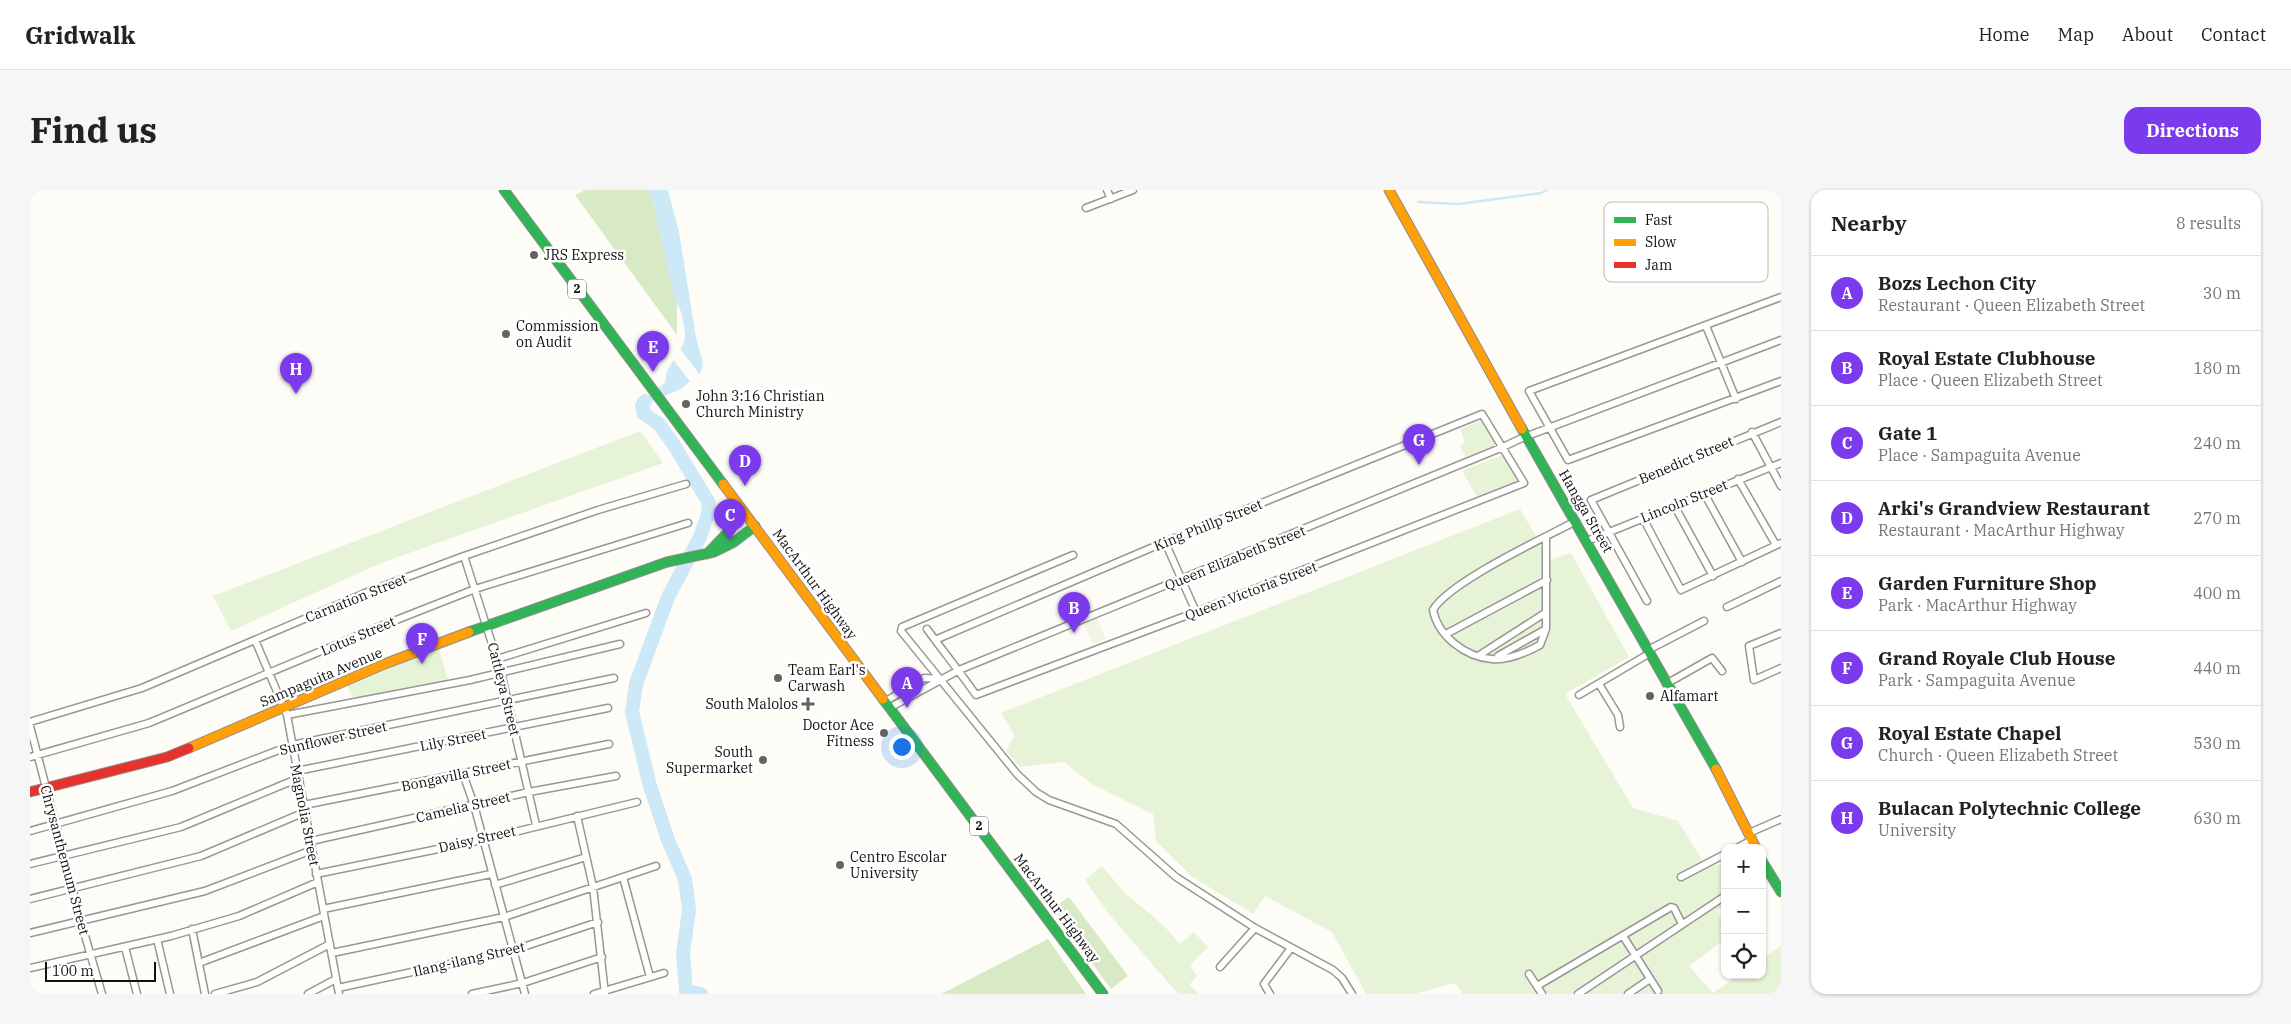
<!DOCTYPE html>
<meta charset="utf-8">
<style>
:root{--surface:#fff;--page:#f6f6f6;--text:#222;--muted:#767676;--line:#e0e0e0;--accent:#7c3aed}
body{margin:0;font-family:"IBM Plex Serif",serif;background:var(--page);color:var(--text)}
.controls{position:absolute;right:15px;bottom:15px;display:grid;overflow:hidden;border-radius:10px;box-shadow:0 1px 4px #0004}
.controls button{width:45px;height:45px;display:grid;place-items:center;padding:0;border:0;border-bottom:1px solid var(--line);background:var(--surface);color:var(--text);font:25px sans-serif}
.scale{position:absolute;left:15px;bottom:12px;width:111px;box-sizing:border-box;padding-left:5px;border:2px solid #111;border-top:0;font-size:14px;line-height:18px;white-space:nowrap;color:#111;-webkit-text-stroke:4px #fff;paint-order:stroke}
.you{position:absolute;left:871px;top:556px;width:18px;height:18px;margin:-12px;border:4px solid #fff;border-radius:50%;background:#1a73e8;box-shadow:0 0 0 8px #1a73e833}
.badge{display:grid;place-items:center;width:32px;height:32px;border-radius:50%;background:var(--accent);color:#fff;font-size:16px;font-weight:700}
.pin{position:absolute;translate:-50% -41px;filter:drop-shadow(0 1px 2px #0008)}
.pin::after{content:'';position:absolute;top:26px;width:18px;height:15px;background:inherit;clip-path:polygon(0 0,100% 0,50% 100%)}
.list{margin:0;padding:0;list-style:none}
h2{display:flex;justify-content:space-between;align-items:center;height:65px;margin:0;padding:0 20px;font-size:21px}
h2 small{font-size:16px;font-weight:400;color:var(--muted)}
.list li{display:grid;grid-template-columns:32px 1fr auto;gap:15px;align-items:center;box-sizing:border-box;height:75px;padding:0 20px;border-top:1px solid var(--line)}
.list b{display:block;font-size:19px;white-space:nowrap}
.list p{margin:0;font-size:16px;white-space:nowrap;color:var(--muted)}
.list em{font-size:16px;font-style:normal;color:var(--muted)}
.icon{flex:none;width:28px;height:28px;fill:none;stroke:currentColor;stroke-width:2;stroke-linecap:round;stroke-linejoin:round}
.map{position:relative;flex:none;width:1751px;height:804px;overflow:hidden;border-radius:15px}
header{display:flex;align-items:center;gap:30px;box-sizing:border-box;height:70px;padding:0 25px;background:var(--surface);border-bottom:1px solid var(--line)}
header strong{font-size:24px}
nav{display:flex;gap:28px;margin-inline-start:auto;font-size:18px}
.intro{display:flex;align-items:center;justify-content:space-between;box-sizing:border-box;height:120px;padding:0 30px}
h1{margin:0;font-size:35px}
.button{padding:12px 22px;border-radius:15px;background:var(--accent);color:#fff;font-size:18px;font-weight:700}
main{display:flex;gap:30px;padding:0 30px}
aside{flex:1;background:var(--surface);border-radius:15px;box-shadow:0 1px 4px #0004}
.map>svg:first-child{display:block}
.green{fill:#e7f3d7}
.forest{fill:#d8eac5}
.pitch{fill:#f0f6e1}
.water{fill:#cde8f7}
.pier{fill:#fdfcf7}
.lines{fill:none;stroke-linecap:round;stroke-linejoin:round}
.stream{stroke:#cde8f7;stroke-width:2.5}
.river{stroke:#cde8f7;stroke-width:14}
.street-casing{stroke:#979795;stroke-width:9}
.fast-casing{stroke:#8e8d8b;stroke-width:11}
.slow-casing{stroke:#8e8d8b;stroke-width:11}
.jam-casing{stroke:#8e8d8b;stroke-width:11}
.street{stroke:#fffffe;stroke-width:6}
.fast{stroke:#30b455;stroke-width:9}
.slow{stroke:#ff9f0a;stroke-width:9}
.jam{stroke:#e5322d;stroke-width:9}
.poi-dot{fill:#646362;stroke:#fff;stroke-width:2}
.labels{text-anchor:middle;stroke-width:5;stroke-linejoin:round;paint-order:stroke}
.shield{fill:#fff;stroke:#585858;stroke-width:1}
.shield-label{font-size:12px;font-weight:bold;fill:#111}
.poi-label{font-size:14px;fill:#111;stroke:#fff;text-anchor:start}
.street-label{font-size:14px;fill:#111;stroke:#fff}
.key{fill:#fff;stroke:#b8b8b8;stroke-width:1}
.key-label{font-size:14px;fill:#111}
</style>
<header>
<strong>Gridwalk</strong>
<nav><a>Home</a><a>Map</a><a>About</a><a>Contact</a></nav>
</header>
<div class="intro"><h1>Find us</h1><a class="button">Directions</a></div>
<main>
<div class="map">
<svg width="1751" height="804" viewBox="0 0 1751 804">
<rect width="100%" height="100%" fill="#fdfcf7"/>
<path class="green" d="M1453 230 1467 254 1435 267 1430 255 1435 252 1430 239Z
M610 241 633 273 351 373 201 441 183 406Z
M1475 264 1488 290 1447 307 1432 281Z
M1490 319 1520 370 1541 363 1599 467 1535 504 1603 618 1648 631 1676 676 1695 674V715L1686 721 1695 734V749L1659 776 1683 803 1709 785H1732V769L1751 756V804H1433L1425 793 1385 804H1336L1302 742 1235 706 1223 724 1161 686 1126 651 1123 624 1063 595 1034 572 990 577 976 560 985 546 971 523Z
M409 458 418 490 324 509 317 496Z
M1072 676 1095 703 1134 736 1150 754 1164 742 1178 757 1160 775 1167 786 1159 795 1169 804H1148L1079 724 1055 690Z"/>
<path class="forest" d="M555 0H620L647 112V145L545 5Z
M1039 707 1098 786 1081 799 1022 719Z
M1018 749 1056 804H911Z"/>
<path class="pitch" d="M1066 426 1076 449 1063 454 1053 431Z"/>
<path class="water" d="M620 0H638L649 42 666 148 673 173 671 182 651 199 618 213 616 220 620 226 615 229 611 223 610 212 635 193 637 181 654 153 655 144 652 124 645 109Z"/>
<path class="pier" d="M649 157 670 185 662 194 642 168Z"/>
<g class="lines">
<path class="stream" d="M1388 12 1429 14 1511 3 1517 0"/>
<path class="river" d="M615 211 612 216 614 224 629 234 644 255 679 313 678 324 670 347 638 407 606 494 602 522 620 596 638 650 655 689 659 720 653 763 656 801 671 804"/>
<defs>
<path id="street" d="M1077 0 1081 9
M1056 18 1103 0
M1751 107 1499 201 1538 270 1751 191
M1676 136 1706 209
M1722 242 1751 296
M1708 289 1746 355
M1674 303 1712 372
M1644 315 1683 386
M1613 328 1651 400 1751 353
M1516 347V439L1510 455C1497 462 1478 471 1462 469 1435 467 1408 446 1403 420 1419 392 1514 348 1546 331
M1557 351 1751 273
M1135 352 1166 422
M1043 365 872 437 871 441 987 584 1006 602 1019 610 1086 634 1146 687 1225 738 1303 780 1312 788 1322 804
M434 366 471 482 506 635
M1617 411 1561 310 1751 232
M1697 417 1751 391
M897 439C913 461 930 482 946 505L1166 422 1494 293 1452 224 1135 352 905 450
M1751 443 1719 456 1724 490 1751 478
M1416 444 1517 390
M225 450 257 525 309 804
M1618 460 1674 431
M1448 466 1515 423
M1468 466 1516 439
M467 469 616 423
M1569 494 1588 525 1590 537
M1636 494 1682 468 1692 481
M1549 505 1620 463
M856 511 894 488 912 489
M861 517 929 480 1473 257 1492 248 1751 150
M257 525 440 490 590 454
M0 532 112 498 340 401 434 366 568 320 656 294
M0 536 51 732 72 804
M0 567 119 533 351 436 445 399 658 333
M267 581 578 518
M433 584 444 615 495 804
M274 615 579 554
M547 626 563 697 575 804
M0 641 142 601 262 555 584 488
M1719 643 1751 629
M281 651 499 602 586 586
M1707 658 1722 650
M0 674 151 637 269 588
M286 684 452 650 607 612
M593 687 620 787
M1651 687 1695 664
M465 695 556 667
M0 709 171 666 275 622
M293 719 461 684
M162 739 175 804
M0 743 175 701 282 660
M1593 746 1628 801
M127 749 140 804
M95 757 107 804
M302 763 474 727 626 676
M169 773 294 726
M1190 777 1225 738
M0 778 141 746 209 726 288 692
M1499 784 1512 804
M1507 796 1641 717 1644 718 1652 734
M308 798 484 760 568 732
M185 804 227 792 300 754
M278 804 306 789
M442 804 493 793 572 767
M564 804 634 783
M1240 804 1234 794 1261 758
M1548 804 1695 706
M1598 804 1620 789"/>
<path id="fast" d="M474 0 693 294
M1492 239 1686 579
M677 364 700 340 713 321
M439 442 637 372 684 362 704 352 725 336
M853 509 1073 804
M1732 671 1751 702"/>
<path id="slow" d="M1359 0 1492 239
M693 294 853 509
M159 558 357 473 439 442
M1686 579 1726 658"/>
<path id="jam" d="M0 602 137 567 159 558"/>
</defs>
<use href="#street" class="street-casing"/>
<use href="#fast" class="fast-casing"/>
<use href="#slow" class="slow-casing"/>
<use href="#jam" class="jam-casing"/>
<use href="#street" class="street"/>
<use href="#fast" class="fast"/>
<use href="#slow" class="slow"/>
<use href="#jam" class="jam"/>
</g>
<g class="poi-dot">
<circle cx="504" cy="65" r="5"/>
<circle cx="476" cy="144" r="5"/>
<circle cx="656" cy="214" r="5"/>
<circle cx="748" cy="488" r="5"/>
<circle cx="1620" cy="506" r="5"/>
<path d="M775.5 506.5h5v5h5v5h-5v5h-5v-5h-5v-5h5z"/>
<circle cx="854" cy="543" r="5"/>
<circle cx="733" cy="570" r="5"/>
<circle cx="810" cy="675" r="5"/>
</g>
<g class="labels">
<g class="shield">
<rect x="538" y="89.5" width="18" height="19" rx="4"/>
<rect x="940" y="626.5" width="18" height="19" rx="4"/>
</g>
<g class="shield-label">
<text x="547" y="103">2</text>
<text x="949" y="640">2</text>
</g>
<g class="poi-label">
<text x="514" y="70">JRS Express</text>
<text x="486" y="141">Commission<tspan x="486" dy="16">on Audit</tspan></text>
<text x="666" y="211">John 3:16 Christian<tspan x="666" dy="16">Church Ministry</tspan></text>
<text x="758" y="485">Team Earl's<tspan x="758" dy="16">Carwash</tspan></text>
<text x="1630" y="511">Alfamart</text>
<text x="768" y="519" text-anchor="end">South Malolos</text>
<text x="844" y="540" text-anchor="end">Doctor Ace<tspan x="844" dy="16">Fitness</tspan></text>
<text x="723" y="567" text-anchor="end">South<tspan x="723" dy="16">Supermarket</tspan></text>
<text x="820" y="672">Centro Escolar<tspan x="820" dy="16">University</tspan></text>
</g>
<g class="street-label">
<text transform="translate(1656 270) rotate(-23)" y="5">Benedict Street</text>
<text transform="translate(1654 311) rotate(-22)" y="5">Lincoln Street</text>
<text transform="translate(1556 321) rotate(60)" y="5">Hangga Street</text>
<text transform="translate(1178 335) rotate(-22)" y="5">King Phillp Street</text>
<text transform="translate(1205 368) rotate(-22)" y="5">Queen Elizabeth Street</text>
<text transform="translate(785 394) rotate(54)" y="5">MacArthur Highway</text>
<text transform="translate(1221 401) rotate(-21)" y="5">Queen Victoria Street</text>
<text transform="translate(326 408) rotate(-22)" y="5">Carnation Street</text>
<text transform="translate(328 446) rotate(-23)" y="5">Lotus Street</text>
<text transform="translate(291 487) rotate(-23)" y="5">Sampaguita Avenue</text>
<text transform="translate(474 499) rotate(76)" y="5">Cattleya Street</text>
<text transform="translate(303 548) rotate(-13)" y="5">Sunflower Street</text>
<text transform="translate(423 550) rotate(-11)" y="5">Lily Street</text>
<text transform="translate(426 585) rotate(-12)" y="5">Bongavilla Street</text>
<text transform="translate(433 617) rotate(-13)" y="5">Camelia Street</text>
<text transform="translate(275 625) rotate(79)" y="5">Magnolia Street</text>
<text transform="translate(447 649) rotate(-13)" y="5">Daisy Street</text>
<text transform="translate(35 670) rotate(75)" y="5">Chrysanthemum Street</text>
<text transform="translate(1027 718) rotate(53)" y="5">MacArthur Highway</text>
<text transform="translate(439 769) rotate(-13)" y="5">Ilang-ilang Street</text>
</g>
</g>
<rect x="1574" y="12" width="164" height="80" rx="8" class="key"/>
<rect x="1584" y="27" width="22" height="6" fill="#30b455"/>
<rect x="1584" y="49" width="22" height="7" fill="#ff9f0a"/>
<rect x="1584" y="72" width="22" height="6" fill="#e5322d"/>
<g class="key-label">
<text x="1615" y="35">Fast</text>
<text x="1615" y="57">Slow</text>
<text x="1615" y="80">Jam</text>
</g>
</svg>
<div class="controls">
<button>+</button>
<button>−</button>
<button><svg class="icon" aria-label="locate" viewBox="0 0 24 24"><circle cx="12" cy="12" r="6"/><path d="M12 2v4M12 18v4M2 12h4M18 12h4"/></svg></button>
</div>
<div class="scale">100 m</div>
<div class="you"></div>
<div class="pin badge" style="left:877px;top:518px">A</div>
<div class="pin badge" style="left:1044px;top:443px">B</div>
<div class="pin badge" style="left:700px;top:350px">C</div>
<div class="pin badge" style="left:715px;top:296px">D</div>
<div class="pin badge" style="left:623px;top:182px">E</div>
<div class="pin badge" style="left:392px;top:474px">F</div>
<div class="pin badge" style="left:1389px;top:275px">G</div>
<div class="pin badge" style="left:266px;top:204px">H</div>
</div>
<aside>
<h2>Nearby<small>8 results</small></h2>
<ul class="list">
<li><span class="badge">A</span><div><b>Bozs Lechon City</b><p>Restaurant · Queen Elizabeth Street</p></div><em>30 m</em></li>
<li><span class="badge">B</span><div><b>Royal Estate Clubhouse</b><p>Place · Queen Elizabeth Street</p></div><em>180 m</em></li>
<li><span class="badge">C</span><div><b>Gate 1</b><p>Place · Sampaguita Avenue</p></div><em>240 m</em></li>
<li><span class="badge">D</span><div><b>Arki's Grandview Restaurant</b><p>Restaurant · MacArthur Highway</p></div><em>270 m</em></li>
<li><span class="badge">E</span><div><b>Garden Furniture Shop</b><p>Park · MacArthur Highway</p></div><em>400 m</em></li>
<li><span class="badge">F</span><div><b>Grand Royale Club House</b><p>Park · Sampaguita Avenue</p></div><em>440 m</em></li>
<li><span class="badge">G</span><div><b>Royal Estate Chapel</b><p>Church · Queen Elizabeth Street</p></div><em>530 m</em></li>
<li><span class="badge">H</span><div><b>Bulacan Polytechnic College</b><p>University</p></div><em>630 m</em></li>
</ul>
</aside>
</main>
